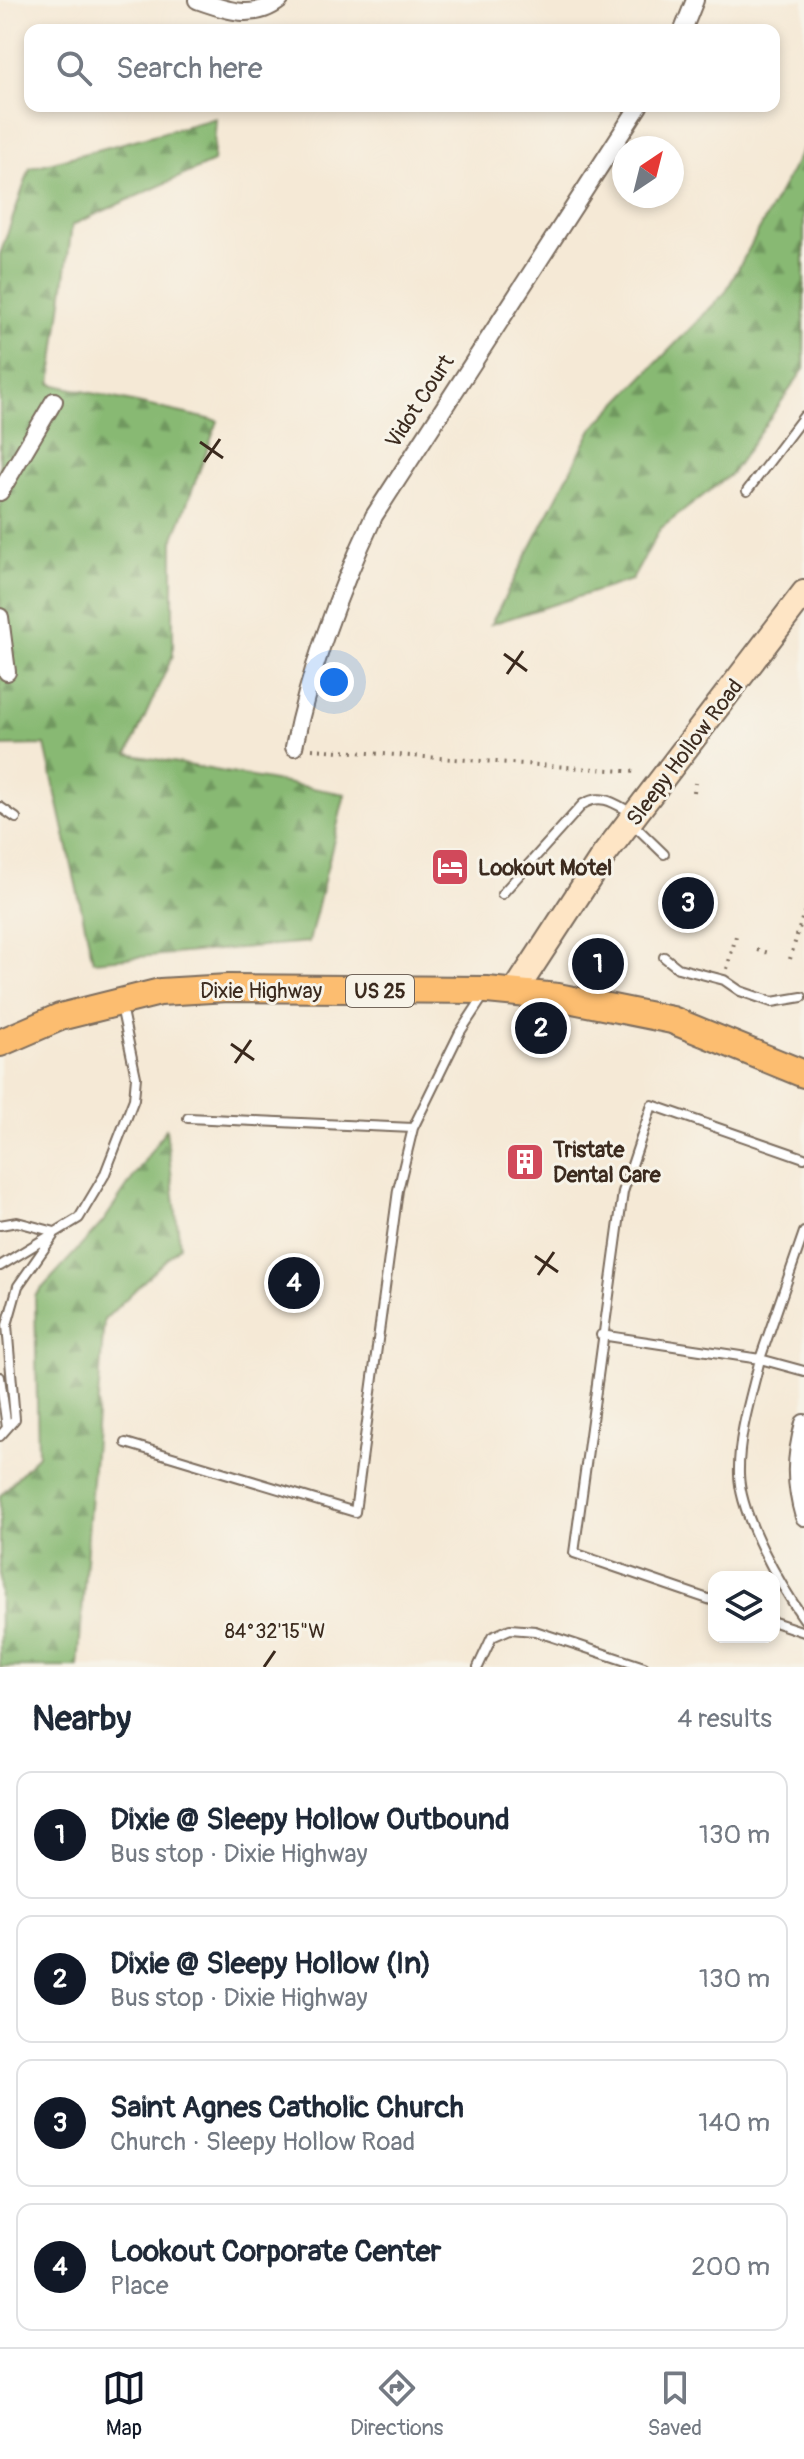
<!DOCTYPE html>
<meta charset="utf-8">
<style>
:root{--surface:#fff;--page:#f6f6f7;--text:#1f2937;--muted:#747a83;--line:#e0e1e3;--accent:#111827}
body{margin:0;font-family:Pangolin,sans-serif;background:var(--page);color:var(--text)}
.controls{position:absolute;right:24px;bottom:24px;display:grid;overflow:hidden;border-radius:16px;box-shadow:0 4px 12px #0003}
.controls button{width:72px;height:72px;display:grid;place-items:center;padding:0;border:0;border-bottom:2px solid var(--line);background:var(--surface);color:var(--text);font:40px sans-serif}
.compass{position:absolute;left:612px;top:136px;width:72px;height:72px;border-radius:50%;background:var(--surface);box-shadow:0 4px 12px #0003;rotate:35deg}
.you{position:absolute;left:334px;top:682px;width:28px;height:28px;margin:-20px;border:6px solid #fff;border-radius:50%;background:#1a73e8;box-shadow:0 0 0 12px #1a73e833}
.badge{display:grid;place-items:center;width:52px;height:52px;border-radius:50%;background:var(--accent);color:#fff;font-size:26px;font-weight:700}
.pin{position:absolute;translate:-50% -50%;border:4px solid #fff;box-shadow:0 2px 8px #0006}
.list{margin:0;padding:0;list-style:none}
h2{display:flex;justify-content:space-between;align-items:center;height:104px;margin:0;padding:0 32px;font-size:34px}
h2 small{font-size:26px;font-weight:400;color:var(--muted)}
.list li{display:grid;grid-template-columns:52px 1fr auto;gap:24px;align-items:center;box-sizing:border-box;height:128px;margin:0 16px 16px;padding:0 16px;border:2px solid var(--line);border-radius:16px}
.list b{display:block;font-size:30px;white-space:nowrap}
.list p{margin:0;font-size:26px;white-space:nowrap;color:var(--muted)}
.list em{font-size:26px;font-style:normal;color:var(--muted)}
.icon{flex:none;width:44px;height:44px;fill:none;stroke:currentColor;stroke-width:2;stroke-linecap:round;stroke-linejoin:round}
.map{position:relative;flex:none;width:804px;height:1667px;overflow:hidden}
.search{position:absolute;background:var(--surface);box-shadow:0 4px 12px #0003;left:24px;right:24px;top:24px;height:88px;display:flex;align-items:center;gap:20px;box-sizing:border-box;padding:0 28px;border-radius:16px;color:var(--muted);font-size:30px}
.sheet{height:680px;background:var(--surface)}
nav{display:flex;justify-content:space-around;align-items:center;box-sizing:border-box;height:112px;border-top:2px solid var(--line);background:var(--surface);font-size:22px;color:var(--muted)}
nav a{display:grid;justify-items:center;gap:4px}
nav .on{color:var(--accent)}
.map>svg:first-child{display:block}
.forest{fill:url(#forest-firs);stroke:#627248;stroke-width:2}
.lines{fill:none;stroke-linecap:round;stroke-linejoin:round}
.service-casing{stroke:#7c6d5e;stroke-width:12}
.minor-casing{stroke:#7c6d5e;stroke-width:20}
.secondary-casing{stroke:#7c6d5e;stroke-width:28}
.primary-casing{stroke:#7c6d5e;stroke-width:30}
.path{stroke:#7c6d5e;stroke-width:4;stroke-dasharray:2 6;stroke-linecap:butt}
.service{stroke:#fff;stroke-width:8}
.minor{stroke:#fff;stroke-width:16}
.secondary{stroke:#fee5c5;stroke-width:24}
.primary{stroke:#fcbd6f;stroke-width:26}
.ticks{fill:none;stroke:#3b2a1e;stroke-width:3}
.labels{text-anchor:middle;stroke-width:6;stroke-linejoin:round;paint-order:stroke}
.shield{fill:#f7f3e8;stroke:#73665b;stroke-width:2}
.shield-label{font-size:20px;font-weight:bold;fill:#3b2a1e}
.street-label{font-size:22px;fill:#3b2a1e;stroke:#f7f3e8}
.poi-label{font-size:22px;font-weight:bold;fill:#3b2a1e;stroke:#f7f3e8;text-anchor:start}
.ticks-label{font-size:20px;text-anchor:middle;fill:#3b2a1e;stroke:#f7f3e8;stroke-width:6;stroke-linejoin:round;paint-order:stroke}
</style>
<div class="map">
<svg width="804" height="1667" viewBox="0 0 804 1667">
<defs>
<pattern id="forest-firs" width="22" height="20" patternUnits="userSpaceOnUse" patternTransform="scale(2)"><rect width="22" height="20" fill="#88b973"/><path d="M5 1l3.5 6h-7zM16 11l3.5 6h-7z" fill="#70975e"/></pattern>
</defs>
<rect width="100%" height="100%" fill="#f7f3e8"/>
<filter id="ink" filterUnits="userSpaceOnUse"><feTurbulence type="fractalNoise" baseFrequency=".0125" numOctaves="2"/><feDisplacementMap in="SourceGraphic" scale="16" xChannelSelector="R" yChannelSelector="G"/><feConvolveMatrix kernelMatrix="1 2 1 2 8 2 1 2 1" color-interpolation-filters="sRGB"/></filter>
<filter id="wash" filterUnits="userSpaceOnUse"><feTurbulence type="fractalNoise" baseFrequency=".006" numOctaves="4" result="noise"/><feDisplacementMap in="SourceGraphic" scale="32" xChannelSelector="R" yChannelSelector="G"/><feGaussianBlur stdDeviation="1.8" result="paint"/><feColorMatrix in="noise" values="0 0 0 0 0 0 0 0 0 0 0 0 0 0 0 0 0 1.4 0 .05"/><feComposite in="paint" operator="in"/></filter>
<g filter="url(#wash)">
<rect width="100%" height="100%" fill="#f5e9d6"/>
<path class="forest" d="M216 118 213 162 72 225 51 384 218 421 173 541V655L128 754 345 794 309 942 93 961 45 745 0 746V255L30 168Z
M804 147V369L731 474 660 529 632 580 491 624 592 429 725 293Z
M166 1129 180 1246 104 1320 78 1667H0V1496L38 1455 35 1296 103 1222Z"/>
</g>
<g filter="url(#ink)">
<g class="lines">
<defs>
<path id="service" d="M747 491 804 416
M0 807 16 818
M633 824 664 854
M502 894 583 804C602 793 614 803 632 813
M664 957 678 968 724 980 740 991 772 1002 802 997
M188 1118 413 1128
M0 1225 17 1222 55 1232
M804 1232 760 1359 804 1371
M0 1266 79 1218 104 1176 134 1099 136 1077 121 1006
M601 1335 760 1359C751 1397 738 1435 739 1474 740 1516 780 1585 804 1619
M0 1377 7 1428
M0 1436 15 1419 7 1325 18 1286 53 1236
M126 1443 355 1512 398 1190 413 1128 460 1032 485 994
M714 1601 574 1553 623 1192 652 1105 804 1158
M774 1622 804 1632
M478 1667 492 1637 510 1629 535 1631 644 1667"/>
<path id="minor" d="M197 0C225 10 254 21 280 0
M683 30 695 0
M0 492 54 401
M0 617 7 672
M294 747C310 668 340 589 374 516L639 106
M804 1423C795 1457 794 1483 804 1517"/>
<path id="secondary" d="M514 993 604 855 804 593"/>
<path id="primary" d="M0 1043 60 1017 160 992 228 988 487 990 558 997 672 1020 804 1074"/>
</defs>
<use href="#service" class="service-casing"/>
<use href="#minor" class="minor-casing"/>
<use href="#secondary" class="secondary-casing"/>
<use href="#primary" class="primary-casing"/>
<path class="path" d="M312 749 638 772
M694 792 695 783
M757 950 769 953
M790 959 804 912
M727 969 736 936"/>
<use href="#service" class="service"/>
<use href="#minor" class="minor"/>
<use href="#secondary" class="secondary"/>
<use href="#primary" class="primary"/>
</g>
</g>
<path class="ticks" d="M200 442 223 458M204 462 220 439M504 654 527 671M507 674 523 651M231 1044 254 1060M235 1063 251 1040M535 1256 558 1272M538 1275 554 1252M264 1667 275 1651"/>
<defs>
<symbol id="hotel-square" viewBox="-11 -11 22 22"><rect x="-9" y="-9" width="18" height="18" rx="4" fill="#d1495b" stroke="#f7f3e8"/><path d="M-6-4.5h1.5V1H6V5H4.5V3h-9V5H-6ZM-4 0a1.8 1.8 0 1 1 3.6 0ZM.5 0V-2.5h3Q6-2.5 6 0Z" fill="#fff"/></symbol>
<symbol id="building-square" viewBox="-11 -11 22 22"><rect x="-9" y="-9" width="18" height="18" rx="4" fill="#d1495b" stroke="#f7f3e8"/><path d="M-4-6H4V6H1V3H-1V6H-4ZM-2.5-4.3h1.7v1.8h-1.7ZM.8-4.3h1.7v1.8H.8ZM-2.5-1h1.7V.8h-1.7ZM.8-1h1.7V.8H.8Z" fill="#fff"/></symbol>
</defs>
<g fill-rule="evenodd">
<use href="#hotel-square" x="428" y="845" width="44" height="44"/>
<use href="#building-square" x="503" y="1140" width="44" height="44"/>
</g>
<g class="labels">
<rect class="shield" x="346" y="975" width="68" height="32" rx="6"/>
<g class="shield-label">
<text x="380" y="998">US 25</text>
</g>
<g class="street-label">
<text transform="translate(419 401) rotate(-57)" y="8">Vidot Court</text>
<text transform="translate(684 752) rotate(-53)" y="8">Sleepy Hollow Road</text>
<text x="261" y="998">Dixie Highway</text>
</g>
<g class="poi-label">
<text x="478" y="875">Lookout Motel</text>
<text x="553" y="1157">Tristate<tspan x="553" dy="25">Dental Care</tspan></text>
</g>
</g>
<g class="ticks-label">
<text x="275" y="1638">84°32'15"W</text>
</g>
</svg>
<div class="controls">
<button><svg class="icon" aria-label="layers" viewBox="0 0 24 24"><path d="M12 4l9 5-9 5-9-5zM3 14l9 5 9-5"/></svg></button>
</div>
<svg class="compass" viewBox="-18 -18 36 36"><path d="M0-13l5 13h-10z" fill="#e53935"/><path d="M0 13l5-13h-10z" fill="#747a83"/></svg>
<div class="you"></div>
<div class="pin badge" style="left:598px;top:964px">1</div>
<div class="pin badge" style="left:541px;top:1028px">2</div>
<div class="pin badge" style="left:688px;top:903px">3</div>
<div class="pin badge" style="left:294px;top:1283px">4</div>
<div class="search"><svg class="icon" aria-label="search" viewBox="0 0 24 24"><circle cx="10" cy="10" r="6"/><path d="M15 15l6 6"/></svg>Search here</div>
</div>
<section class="sheet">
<h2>Nearby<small>4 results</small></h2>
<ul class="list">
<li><span class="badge">1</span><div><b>Dixie @ Sleepy Hollow Outbound</b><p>Bus stop · Dixie Highway</p></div><em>130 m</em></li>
<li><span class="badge">2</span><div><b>Dixie @ Sleepy Hollow (In)</b><p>Bus stop · Dixie Highway</p></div><em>130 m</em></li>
<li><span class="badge">3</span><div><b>Saint Agnes Catholic Church</b><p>Church · Sleepy Hollow Road</p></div><em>140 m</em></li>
<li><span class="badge">4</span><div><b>Lookout Corporate Center</b><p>Place</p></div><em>200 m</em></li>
</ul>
</section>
<nav>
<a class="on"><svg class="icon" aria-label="map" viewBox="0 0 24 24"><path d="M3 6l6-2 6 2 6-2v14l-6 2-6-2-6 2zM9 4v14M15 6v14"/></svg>Map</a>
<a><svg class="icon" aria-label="directions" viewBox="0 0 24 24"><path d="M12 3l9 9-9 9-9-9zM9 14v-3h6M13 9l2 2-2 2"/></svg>Directions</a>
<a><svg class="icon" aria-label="saved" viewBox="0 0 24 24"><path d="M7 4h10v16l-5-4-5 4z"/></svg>Saved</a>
</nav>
